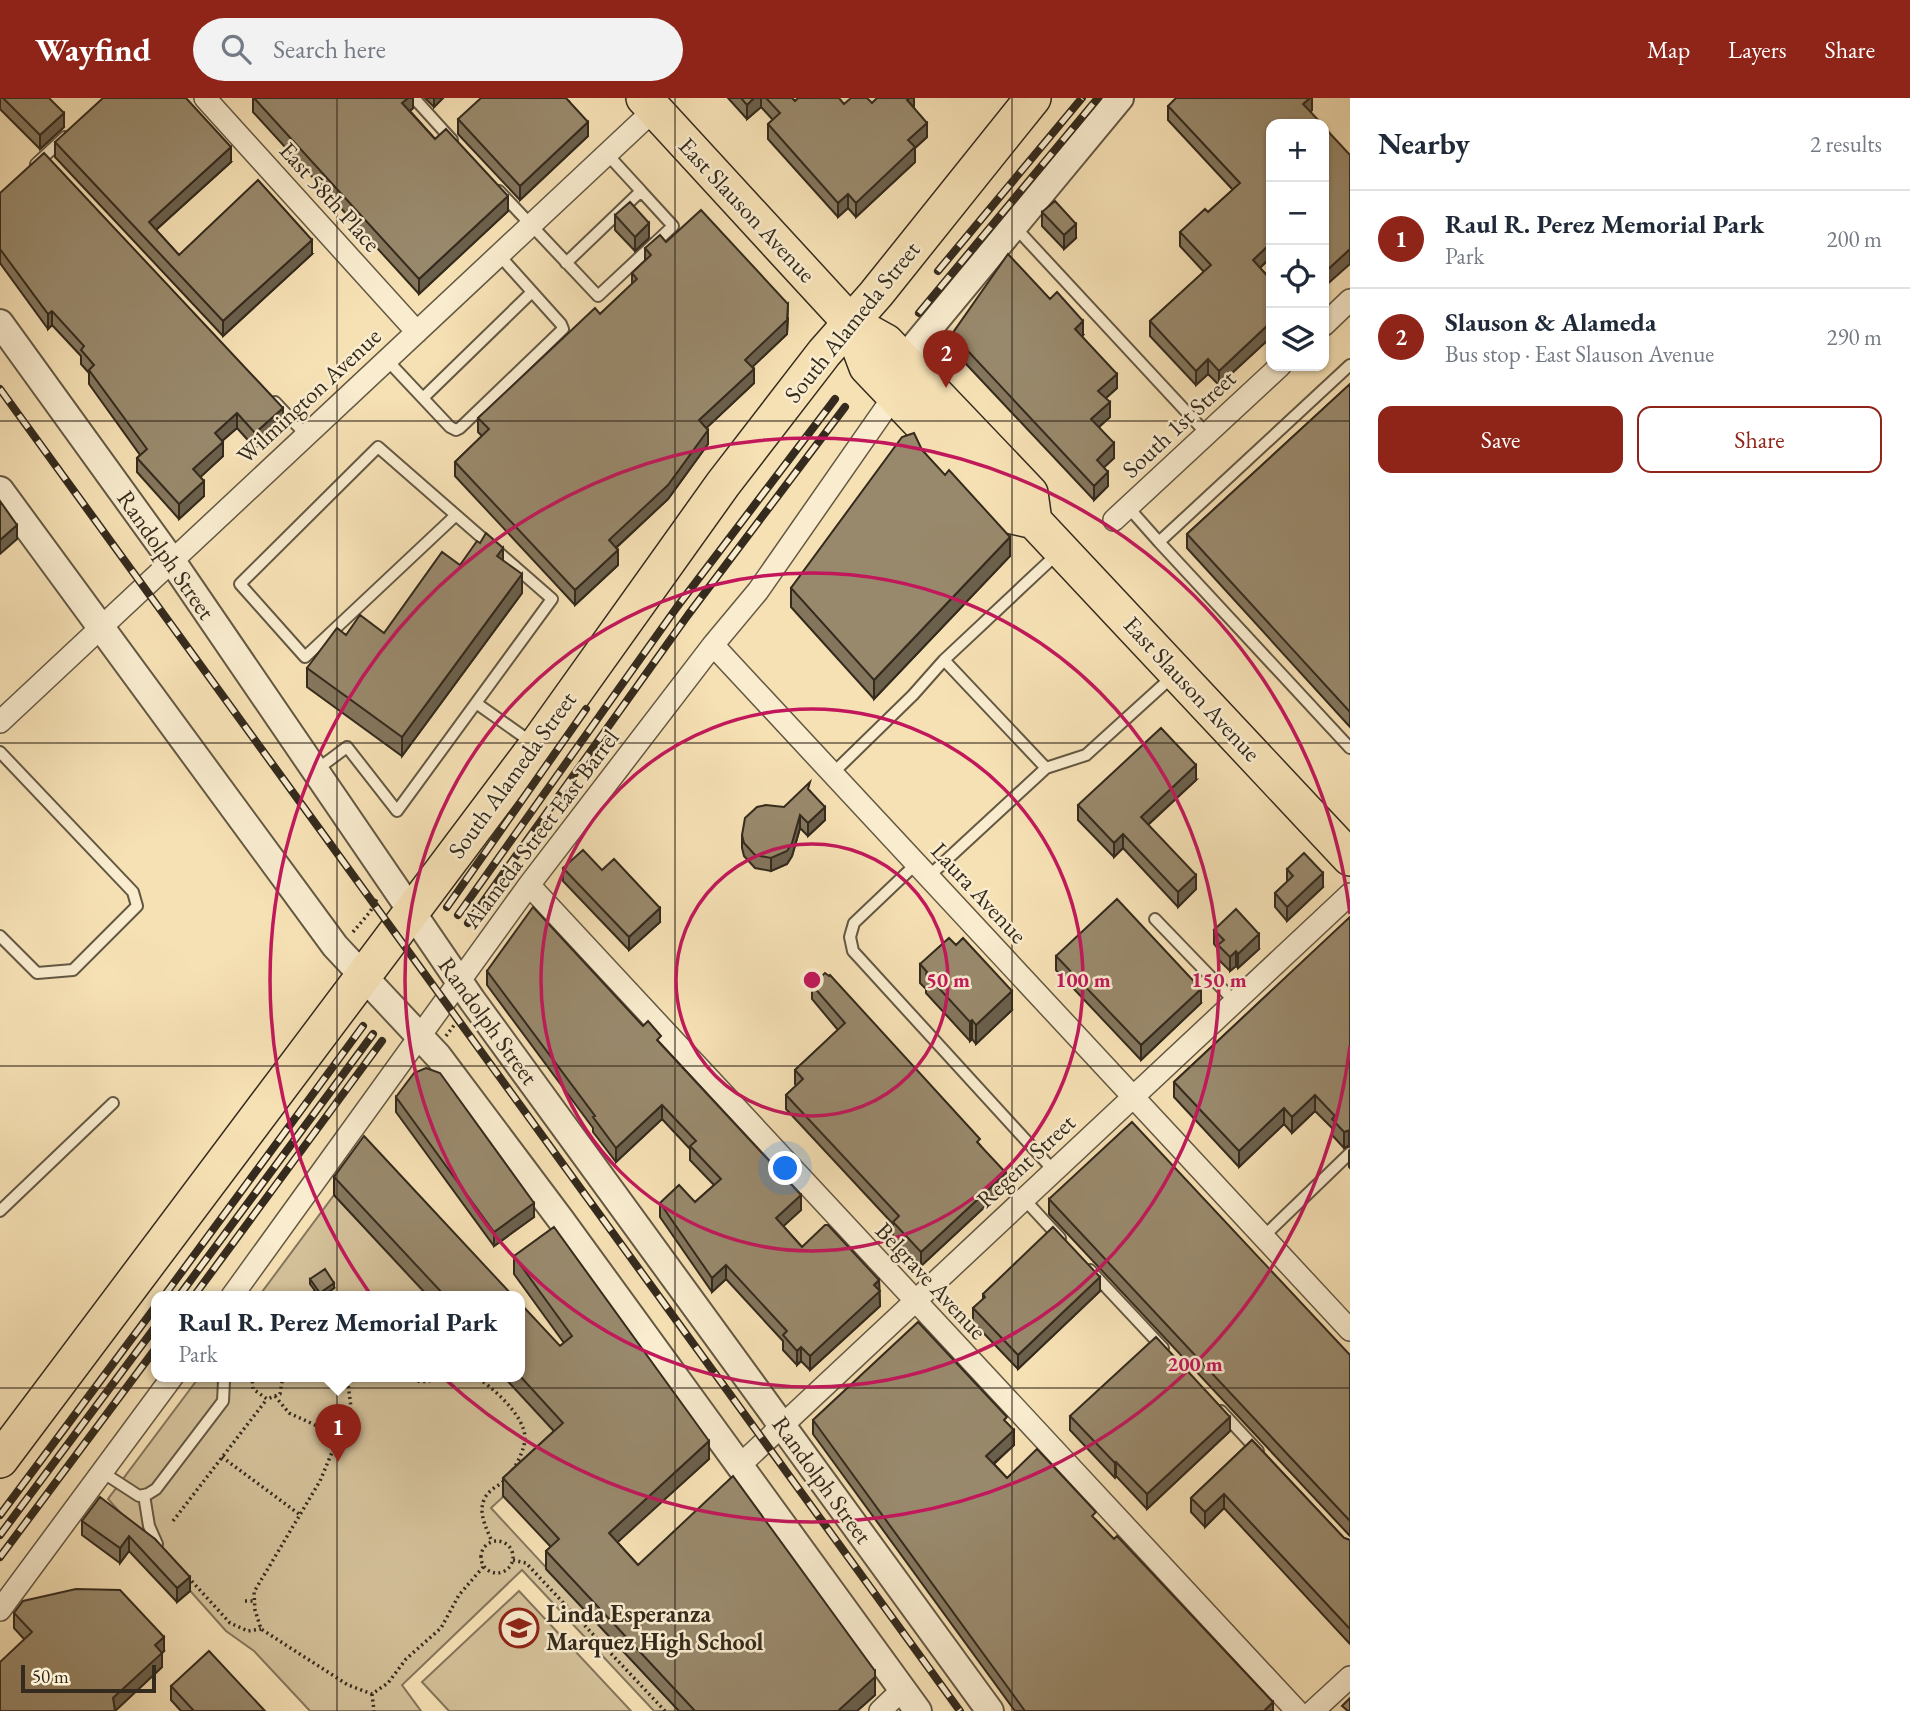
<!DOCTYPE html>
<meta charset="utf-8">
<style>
:root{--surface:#fff;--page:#f2f2f3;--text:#1f2937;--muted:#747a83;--line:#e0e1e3;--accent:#8f2418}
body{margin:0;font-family:"EB Garamond",serif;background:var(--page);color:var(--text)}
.controls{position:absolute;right:21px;top:21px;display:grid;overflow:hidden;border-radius:14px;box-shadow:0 2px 5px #0004}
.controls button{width:63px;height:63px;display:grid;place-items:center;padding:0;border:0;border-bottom:2px solid var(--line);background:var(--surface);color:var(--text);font:35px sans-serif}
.scale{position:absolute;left:21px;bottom:18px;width:135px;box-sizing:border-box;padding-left:7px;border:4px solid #342a1d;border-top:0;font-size:19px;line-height:24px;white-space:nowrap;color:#342a1d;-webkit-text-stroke:5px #f9eccf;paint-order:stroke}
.you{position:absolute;left:786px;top:1071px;width:24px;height:24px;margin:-18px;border:5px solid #fff;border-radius:50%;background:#1a73e8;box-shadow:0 0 0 10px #1a73e833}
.badge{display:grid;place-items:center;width:46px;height:46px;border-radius:50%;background:var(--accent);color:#fff;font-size:23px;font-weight:700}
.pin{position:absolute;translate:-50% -58px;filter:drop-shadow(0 2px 4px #0008)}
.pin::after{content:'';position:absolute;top:37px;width:24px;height:21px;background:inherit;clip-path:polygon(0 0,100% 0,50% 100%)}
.popup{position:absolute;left:151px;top:1193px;width:374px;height:91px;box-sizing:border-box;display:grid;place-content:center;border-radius:14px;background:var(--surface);filter:drop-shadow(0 2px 5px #0005);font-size:23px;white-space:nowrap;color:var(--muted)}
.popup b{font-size:26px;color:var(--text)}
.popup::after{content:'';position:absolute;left:50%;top:100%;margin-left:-14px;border:14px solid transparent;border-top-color:var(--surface)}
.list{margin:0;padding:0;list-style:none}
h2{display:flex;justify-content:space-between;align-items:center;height:91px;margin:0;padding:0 28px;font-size:30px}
h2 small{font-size:23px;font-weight:400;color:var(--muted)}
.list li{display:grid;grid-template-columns:46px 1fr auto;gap:21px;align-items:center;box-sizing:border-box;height:98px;padding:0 28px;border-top:2px solid var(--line)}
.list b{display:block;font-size:26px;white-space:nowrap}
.list p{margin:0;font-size:23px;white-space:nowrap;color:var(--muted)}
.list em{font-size:23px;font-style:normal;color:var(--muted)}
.actions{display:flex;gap:14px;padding:21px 28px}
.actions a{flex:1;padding:16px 0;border:2px solid var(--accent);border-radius:14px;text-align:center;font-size:24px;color:var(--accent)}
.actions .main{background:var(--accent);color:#fff}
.icon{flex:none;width:38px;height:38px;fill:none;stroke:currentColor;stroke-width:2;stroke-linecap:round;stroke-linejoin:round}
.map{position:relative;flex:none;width:1350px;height:1613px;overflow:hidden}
header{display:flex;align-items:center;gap:42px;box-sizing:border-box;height:98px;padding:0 35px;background:var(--accent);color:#fff}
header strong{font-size:33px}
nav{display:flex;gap:38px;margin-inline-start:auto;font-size:24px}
.search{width:490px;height:63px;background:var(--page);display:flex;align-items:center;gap:18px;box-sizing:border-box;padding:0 24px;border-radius:38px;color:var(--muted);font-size:26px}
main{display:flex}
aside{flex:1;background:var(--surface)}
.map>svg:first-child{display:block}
.park{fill:#d5c29b;stroke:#84765c;stroke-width:2}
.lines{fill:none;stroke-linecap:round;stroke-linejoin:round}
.service-casing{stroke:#645843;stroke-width:14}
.minor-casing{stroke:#645843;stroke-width:24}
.tertiary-casing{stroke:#645843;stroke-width:30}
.primary-casing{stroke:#342a1d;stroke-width:38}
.path{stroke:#342a1d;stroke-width:3.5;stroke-dasharray:2 3.5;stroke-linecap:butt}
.service{stroke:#f9eccf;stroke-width:10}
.minor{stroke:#f9eccf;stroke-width:21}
.tertiary{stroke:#f9eccf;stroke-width:26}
.primary{stroke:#f6e1b5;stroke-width:35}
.rail-casing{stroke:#342a1d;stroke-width:8}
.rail{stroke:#f9eccf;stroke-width:5;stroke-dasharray:16;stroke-linecap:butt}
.wall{fill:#84765d;stroke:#342a1d;stroke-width:2}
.shaded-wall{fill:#6b604c;stroke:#342a1d;stroke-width:2}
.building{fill:#99896c;stroke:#342a1d;stroke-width:2}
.grid{fill:none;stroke:#342a1d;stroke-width:2;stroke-opacity:0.55}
.ring{fill:none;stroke:#c2185b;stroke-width:3.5}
.labels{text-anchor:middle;stroke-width:5;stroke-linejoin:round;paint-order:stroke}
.street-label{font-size:24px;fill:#342a1d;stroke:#f9eccf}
.poi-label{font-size:24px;font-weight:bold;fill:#342a1d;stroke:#f9eccf;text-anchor:start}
.centre{fill:#c2185b;stroke:#f9eccf;stroke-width:3.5}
.ring-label{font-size:21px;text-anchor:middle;font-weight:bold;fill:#c2185b;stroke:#f9eccf;stroke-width:5;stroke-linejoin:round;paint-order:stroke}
</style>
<header>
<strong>Wayfind</strong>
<div class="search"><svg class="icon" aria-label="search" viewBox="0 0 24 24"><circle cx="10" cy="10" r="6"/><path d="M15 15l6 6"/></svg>Search here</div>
<nav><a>Map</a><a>Layers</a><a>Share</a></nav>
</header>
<main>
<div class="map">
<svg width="1350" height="1613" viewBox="0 0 1350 1613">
<rect width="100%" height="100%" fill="#f6e1b5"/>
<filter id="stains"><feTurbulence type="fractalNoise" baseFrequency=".00286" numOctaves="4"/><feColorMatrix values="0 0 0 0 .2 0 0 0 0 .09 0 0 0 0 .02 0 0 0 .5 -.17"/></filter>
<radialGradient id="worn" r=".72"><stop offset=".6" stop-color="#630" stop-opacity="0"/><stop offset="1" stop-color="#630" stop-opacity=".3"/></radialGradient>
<path class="park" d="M334 1097 428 1198H259Z
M200 1278H503L563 1343 491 1410 679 1613H654L522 1472 402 1587 421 1613H310L254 1553 226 1533 108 1401Z
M519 1493 631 1613H449L422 1584Z"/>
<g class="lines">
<defs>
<path id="service" d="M414 0 452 42
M36 66 65 39
M499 93 598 198 673 128 641 93
M1014 128 1207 336
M566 165 641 93 607 56
M387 262 450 329 456 332 460 330 563 231 561 226 499 157
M1350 267 1159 444 1350 650
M423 300 532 194
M275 304 306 337
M1128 409 1159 444
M944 562 1046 670 1086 657 1173 578
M476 605 534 646
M0 654 133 794 137 808 73 872 37 875 0 838
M315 673 347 649 397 713 552 501 378 349 240 486 305 559 455 418
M832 676 913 597 944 562 1057 456
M916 766 854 825 850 839 853 853 1054 1073
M928 779 1046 670
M1155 821 1235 904
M1024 1101 1060 1140
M0 1113 113 1005
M1262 1140 1350 1055
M1090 1172 1163 1250
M1221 1313 1258 1353
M102 1374 139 1398 148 1396 156 1391 223 1303 224 1283 221 1278
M144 1397 149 1428 157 1446"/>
<path id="minor" d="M205 0 417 234
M1324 227 1350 202
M1114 422 1280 268
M713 547 1350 1232
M0 624 655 11
M529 787 1297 1613
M232 1198 529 787 713 547 758 493 894 298
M739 1368 1350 796
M0 1512 173 1278
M880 1613 902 1592
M1313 1613 1350 1579"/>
<path id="tertiary" d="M0 225 172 463 472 902 990 1613
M903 262 1120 0
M0 392 335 848 438 958 561 1122 918 1613"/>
<path id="primary" d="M644 0 850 224 886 244 1030 395 1034 423
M850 224 867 269 1008 417 1034 423 1350 760
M0 1362 536 648 723 386 824 255 876 196 1033 0"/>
</defs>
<use href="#service" class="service-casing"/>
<use href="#minor" class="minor-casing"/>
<use href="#tertiary" class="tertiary-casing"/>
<use href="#primary" class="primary-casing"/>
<path class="path" d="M353 834 370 814 377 801
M446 938 458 922
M315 1198 313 1194 315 1193
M252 1278 253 1291 267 1301 280 1296 283 1278
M352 1278 348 1286 351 1309 320 1383 254 1494 255 1512 261 1531 348 1587 372 1596 388 1585 406 1561 441 1530 459 1497 484 1468
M408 1278C419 1288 434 1282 446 1278
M474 1278C492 1288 525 1318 525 1340 525 1351 515 1371 507 1380 500 1388 488 1391 484 1402 478 1416 487 1431 492 1444
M275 1298 289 1315 339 1338
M222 1359 299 1416
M173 1423 267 1301
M481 1459a16 16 0 1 1 32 0a16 16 0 1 1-32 0Z
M513 1462 526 1465 665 1613
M188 1479 230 1525 248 1533 261 1531
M245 1503H255
M372 1596 374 1613"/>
<use href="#service" class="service"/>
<use href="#minor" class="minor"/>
<use href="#tertiary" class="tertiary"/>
<use href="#primary" class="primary"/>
<defs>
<path id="rail" d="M938 173 1082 0
M919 215 1098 0
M0 291 960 1613
M447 809 586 611
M458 817 677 509 835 301
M468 825 688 517 845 309
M164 1198 363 928
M179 1198 373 936
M194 1198 382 943
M0 1417 156 1208
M0 1437 156 1228
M0 1459 156 1250"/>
</defs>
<use href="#rail" class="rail-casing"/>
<use href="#rail" class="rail"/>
</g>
<path class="wall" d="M0 0H49L64 29 40 51 0 11Z
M253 0H413V10L410 13 435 41 508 113 419 196 253 14Z
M425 0H443L434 9Z
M728 0H792L795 3 844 6 872 5 914 0V10L927 39 915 50V64L856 119 848 110 838 119 768 41V26L773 22 761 9 747 21Z
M1312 0V12L1310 14 1271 26V159L1260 170 1271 182V239L1219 287 1208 276 1196 287 1150 238V223L1204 174 1180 148V134L1208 114 1233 92 1168 22V8Z
M569 3 588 38 520 102 458 36V21Z
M55 44 231 64 156 132 179 157 312 156 223 238 55 59Z
M0 95 283 324 255 350 237 330 222 343 223 358 200 379 204 398 179 421 137 374V360L140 357 89 286V275L81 266V258L52 227 48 231 0 165Z
M1042 114 1076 140 1064 151 1042 128Z
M615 117 649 140 635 153 615 132Z
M666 144 788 220 787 236 752 269 754 285 706 330 708 346 668 401 616 450 618 467 575 507 455 378V364L482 338 478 334V320L600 216 632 186V175L645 163V150Z
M952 236 1083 237 1082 238 1117 290 1106 300 1110 319 1099 329 1114 360 1104 369 1108 388 1094 402 952 251Z
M1350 286V629L1187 450V436Z
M922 352 1010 458 874 601 791 509V490Z
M503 463 522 495 402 658 307 589V570L346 537 384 535 460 467Z
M1196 682 1148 727 1196 791 1178 809 1123 750 1114 759 1078 722V707Z
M810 693 825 722 808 738 800 730 792 758 787 766 771 773 755 770 744 758 742 750V737Z
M563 770 602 772 660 824 629 852 563 783Z
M1287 771 1323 789 1287 823 1275 809V795L1287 784Z
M1350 819V1048L1344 1050 1332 1037V1030L1315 1013 1292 1035 1284 1026 1239 1069 1174 999V984Z
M1214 832 1259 851 1238 870 1236 868 1230 873 1218 861V851L1214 846Z
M1056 858 1201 905 1141 962 1056 872Z
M920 866 1012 912 976 946 972 941 970 943 926 895V891L920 885Z
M487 873 643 928 661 947 801 1112 783 1128 802 1149 879 1182 880 1208 810 1272 801 1263 797 1267 783 1252V1243L726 1181 712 1194 660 1119V1105L695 1104 714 1087 690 1062V1051L662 1021 616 1064 593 1034V1030L487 887Z
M812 887 980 1047 1006 1089 921 1168 893 1138V1126L786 1011V997L796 988 795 986V972L838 932 812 901Z
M396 999 534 1119 494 1148 396 1014Z
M1350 1051V1070L1349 1069V1053Z
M334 1079 513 1198H428L334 1097Z
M1049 1101 1350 1257V1438L1049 1116Z
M514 1158 709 1361 617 1444 638 1467 875 1590V1597L857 1613H679L546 1471V1453L551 1449 503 1398V1380L554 1333 503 1278H520L564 1245 514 1176Z
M310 1181 334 1190 323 1198H319L310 1186Z
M1100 1193 1018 1271 973 1224V1210L983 1202V1196Z
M1070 1318 1230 1333 1147 1411 1116 1378 1115 1380 1070 1332Z
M813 1322 1007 1325 1014 1347 994 1366 1007 1380 1096 1422 1273 1613H1015L813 1336Z
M1252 1342 1344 1440 1350 1442V1546L1224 1410 1205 1429 1191 1414V1400Z
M82 1423 155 1441 190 1493 177 1504 129 1453 120 1465 82 1437Z
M14 1515 164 1553 162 1555V1569L115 1613 24 1541 14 1530Z
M171 1588 265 1613H181L171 1602Z"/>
<path class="shaded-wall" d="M408 0H413V10L402 20V5Z
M434 0H443L434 9Z
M754 0H761V9L747 21V7Z
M909 0H914V10L907 2Z
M1310 0H1312V12L1303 21V6Z
M64 15V29L40 51V37Z
M588 24V38L520 102V88Z
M927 25V39L915 50V64L856 119V105L908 42Z
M231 49V64L149 138V124Z
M848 96V110L838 119V105Z
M508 98V113L419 196V181Z
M649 125V140L635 153V139Z
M1076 126V140L1064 151V137Z
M312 142V156L223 238V223Z
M1271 145V159L1253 176V162Z
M1350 151V166L1324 189V175Z
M788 206 787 236 745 276V262Z
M52 213V227L48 231V216Z
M1083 223V237L1075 245V231Z
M1271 224V239L1219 287V273Z
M1208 261V276L1196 287V273Z
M754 271V285L699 337V322Z
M1117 276V290L1098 307V293Z
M1110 304V319L1091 336V321Z
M283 310V324L255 350V335Z
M237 315V330L215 349V335Z
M708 332V346L668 401 609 456V442Z
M223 344V358L193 386V371Z
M1114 345V360L1097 376V362Z
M1108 374V388L1094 402V388Z
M204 383V398L179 421V406Z
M17 427V441L0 456V442Z
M1010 439V458L874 601V582Z
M503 450V469L497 458Z
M618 452V467L575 507V492Z
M522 476V495L402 658V639Z
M1196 667V682L1141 733V719Z
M825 709V722L808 738V725Z
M800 717V730L792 758 787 766 771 773V760Z
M1123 736V750L1114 759V745Z
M1323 775V789L1287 823V809Z
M1196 777V791L1178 809V794Z
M660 810V824L629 852V839Z
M1259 836V851L1238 870V856Z
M1236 853V868L1230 873V859Z
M1201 891V905L1141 962V947Z
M1012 893V912L976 946V927Z
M972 922V941L970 943V924Z
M1315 997V1013L1292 1035V1019Z
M662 1007V1021L616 1064V1050Z
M1284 1010V1026L1239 1069V1053Z
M1349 1032V1047L1344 1050V1034Z
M1006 1075V1089L921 1168V1154Z
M801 1097V1112L776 1135V1120Z
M534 1105V1119L494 1148V1134Z
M726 1167V1181L712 1194V1180Z
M1100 1179V1193L1018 1271V1257Z
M879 1182 880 1208 810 1272V1258Z
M334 1185V1190L323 1198H320V1195Z
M801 1249V1263L797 1267V1253Z
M1230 1319V1333L1147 1411V1396Z
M1014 1332V1347L986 1372V1358Z
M709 1343V1361L609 1452V1435Z
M1116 1364V1378L1115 1380V1365Z
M1224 1396V1410L1205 1429V1414Z
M129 1438V1453L120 1465V1450Z
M190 1479V1493L177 1504V1490Z
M164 1539V1553L162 1555V1569L115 1613 113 1600 155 1547Z
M875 1573V1597L857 1613H838Z
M1273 1604V1613H1264Z"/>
<path class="building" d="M3 0H49L64 15 40 37Z
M103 0H186L231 49 149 124 179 157 258 82 312 142 223 223 55 44Z
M254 0H408L402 5 435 41 446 31 508 98 419 181Z
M481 0H566L588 24 520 88 458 21Z
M741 0H754L747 7Z
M766 0H792L795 3 798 0H839L844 6 851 0H867L872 5 877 0H909L907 2 927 25 908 42 915 49 856 105 848 96 838 105 768 26 780 15Z
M1176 0H1310L1303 6 1322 26H1271V145L1253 162 1271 182V224L1219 273 1208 261 1196 273 1150 223 1211 167 1180 134 1205 111 1208 114 1240 85 1168 8Z
M1324 29 1350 57V151L1324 175Z
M44 55 283 310 255 335 237 315 215 335 223 344 193 371 204 383 179 406 137 360 147 351 89 272 94 267 81 252 84 248 52 213 48 216 0 151V95Z
M1055 103 1076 126 1064 137 1042 114Z
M630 104 649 125 635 139 615 117Z
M701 112 788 206 787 222 745 262 754 271 699 322 708 332 668 387 609 442 618 452 575 492 455 364 489 331 478 320 595 210 600 216 637 181 632 175 651 157 645 150 660 137 666 144Z
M1008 156 1050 201 1057 194 1083 223 1075 231 1117 276 1098 293 1110 304 1091 321 1114 345 1097 362 1108 374 1094 388 952 236Z
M1350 286V614L1187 436Z
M914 335 922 352 945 377 949 372 1010 439 874 582 791 490 902 339Z
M0 403 17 427 0 442Z
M486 435 503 450 497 458 522 476 402 639 307 570 337 530 346 537 360 517 384 535 442 454 460 467 477 443 480 445Z
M1161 630 1196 667 1141 719 1196 777 1178 794 1123 736 1114 745 1078 707Z
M810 684 808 691 825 709 808 725 800 717 792 745 787 753 771 760 755 757 744 745 742 737 745 720 757 709 766 707 784 709Z
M583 752 602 772 614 761 660 810 629 839 563 770Z
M1304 755 1323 775 1287 809 1275 795 1293 778 1287 771Z
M1117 801 1201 891 1141 947 1056 858Z
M533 809 643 928 648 923 661 938 657 942 801 1097 776 1120 802 1149 825 1127H828L879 1182 874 1187 880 1193 810 1258 801 1249 797 1253 783 1237 787 1233 726 1167 712 1180 660 1105 679 1087 695 1104 721 1081 690 1048 696 1043 662 1007 616 1050 593 1019 595 1018 487 873Z
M1236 811 1259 836 1238 856 1236 853 1230 859 1218 847 1224 842 1214 832Z
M1350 819V1032L1344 1034 1332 1021 1335 1018 1315 997 1292 1019 1284 1010 1239 1053 1174 984Z
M949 840 956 847 963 840 1012 893 976 927 972 922 970 924 926 876 927 874 920 866Z
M825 875 829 878 830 877 980 1041 977 1044 1006 1075 921 1154 893 1124 899 1118 786 997 803 981 795 972 845 925 812 887Z
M426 970 440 975 534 1105 494 1134 396 999 414 975Z
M1132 1024 1350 1257V1423L1049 1101Z
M364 1038 513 1198H445L334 1079Z
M554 1129 709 1343 609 1435 638 1467 733 1378 875 1573V1579L838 1613H695L546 1453 559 1441 503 1380 563 1325 520 1278V1205L560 1248 572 1238 514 1158Z
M1053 1129 1100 1179 1018 1257 973 1210 985 1199 983 1196Z
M325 1171 334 1185 320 1195 310 1181Z
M918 1224 1007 1319 1004 1322 1014 1332 986 1358 1007 1380 1037 1351 1096 1414 1092 1418 1114 1441 1117 1438 1273 1604 1264 1613H1025L813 1322Z
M1156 1239 1230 1319 1147 1396 1116 1364 1115 1365 1070 1318Z
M1252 1342 1344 1440 1350 1442V1531L1224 1396 1205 1414 1191 1400Z
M100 1399 155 1441 190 1479 177 1490 129 1438 120 1450 82 1423Z
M76 1491 120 1492 164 1539 155 1547 162 1555 113 1600 115 1613H0V1564L32 1534 14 1515 23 1503Z
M209 1553 265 1613H194L171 1588Z
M1350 1600V1613H1348L1342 1608Z"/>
<path class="grid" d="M337 0V1613M675 0V1613M1012 0V1613M0 323H1350M0 645H1350M0 968H1350M0 1290H1350"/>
<g class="ring">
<circle cx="812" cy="882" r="136"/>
<circle cx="812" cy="882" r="271"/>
<circle cx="812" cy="882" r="407"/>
<path d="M1350 948A542 542 0 1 1 1350 816"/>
</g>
<defs>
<symbol id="school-ring" viewBox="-11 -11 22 22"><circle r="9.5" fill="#f9eccf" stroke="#8f2418" stroke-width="1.5"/><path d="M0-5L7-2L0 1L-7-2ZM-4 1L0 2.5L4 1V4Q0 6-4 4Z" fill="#8f2418"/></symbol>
</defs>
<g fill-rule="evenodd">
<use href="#school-ring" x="497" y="1508" width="44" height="44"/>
</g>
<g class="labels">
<g class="street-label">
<text transform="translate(330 99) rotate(48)" y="8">East 58th Place</text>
<text transform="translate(747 112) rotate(47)" y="8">East Slauson Avenue</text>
<text transform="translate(852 224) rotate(-51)" y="8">South Alameda Street</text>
<text transform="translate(309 298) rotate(-43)" y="8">Wilmington Avenue</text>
<text transform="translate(1179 326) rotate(-43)" y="8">South 1st Street</text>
<text transform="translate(166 457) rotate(55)" y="8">Randolph Street</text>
<text transform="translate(1192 591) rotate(47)" y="8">East Slauson Avenue</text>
<text transform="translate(512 677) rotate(-54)" y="8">South Alameda Street</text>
<text transform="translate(541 731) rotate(-53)" y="8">Alameda Street East Barrel</text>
<text transform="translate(979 795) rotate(47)" y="8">Laura Avenue</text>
<text transform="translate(488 923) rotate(54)" y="8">Randolph Street</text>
<text transform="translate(1026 1063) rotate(-43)" y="8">Regent Street</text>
<text transform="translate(931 1183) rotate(47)" y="8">Belgrave Avenue</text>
<text transform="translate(822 1382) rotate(54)" y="8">Randolph Street</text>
</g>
<g class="poi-label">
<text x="546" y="1524">Linda Esperanza<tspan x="546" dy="28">Marquez High School</tspan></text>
</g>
</g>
<circle cx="812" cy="882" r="10" class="centre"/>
<g class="ring-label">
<text x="948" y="889">50 m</text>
<text x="1083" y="889">100 m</text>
<text x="1219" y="889">150 m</text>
<text x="1195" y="1273">200 m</text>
</g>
<rect width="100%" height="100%" filter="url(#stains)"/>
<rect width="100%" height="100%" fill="url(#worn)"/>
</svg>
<div class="controls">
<button>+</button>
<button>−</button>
<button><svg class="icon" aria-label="locate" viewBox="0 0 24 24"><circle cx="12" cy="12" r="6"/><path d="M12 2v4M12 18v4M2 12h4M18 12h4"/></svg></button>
<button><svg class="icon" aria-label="layers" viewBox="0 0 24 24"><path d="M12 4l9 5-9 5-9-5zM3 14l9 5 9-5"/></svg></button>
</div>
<div class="scale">50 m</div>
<div class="you"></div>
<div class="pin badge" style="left:338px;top:1364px">1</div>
<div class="popup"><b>Raul R. Perez Memorial Park</b>Park</div>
<div class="pin badge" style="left:946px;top:290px">2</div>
</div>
<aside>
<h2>Nearby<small>2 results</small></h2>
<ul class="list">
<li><span class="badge">1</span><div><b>Raul R. Perez Memorial Park</b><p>Park</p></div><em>200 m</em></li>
<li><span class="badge">2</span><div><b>Slauson &amp; Alameda</b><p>Bus stop · East Slauson Avenue</p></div><em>290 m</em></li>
</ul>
<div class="actions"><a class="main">Save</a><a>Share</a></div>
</aside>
</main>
